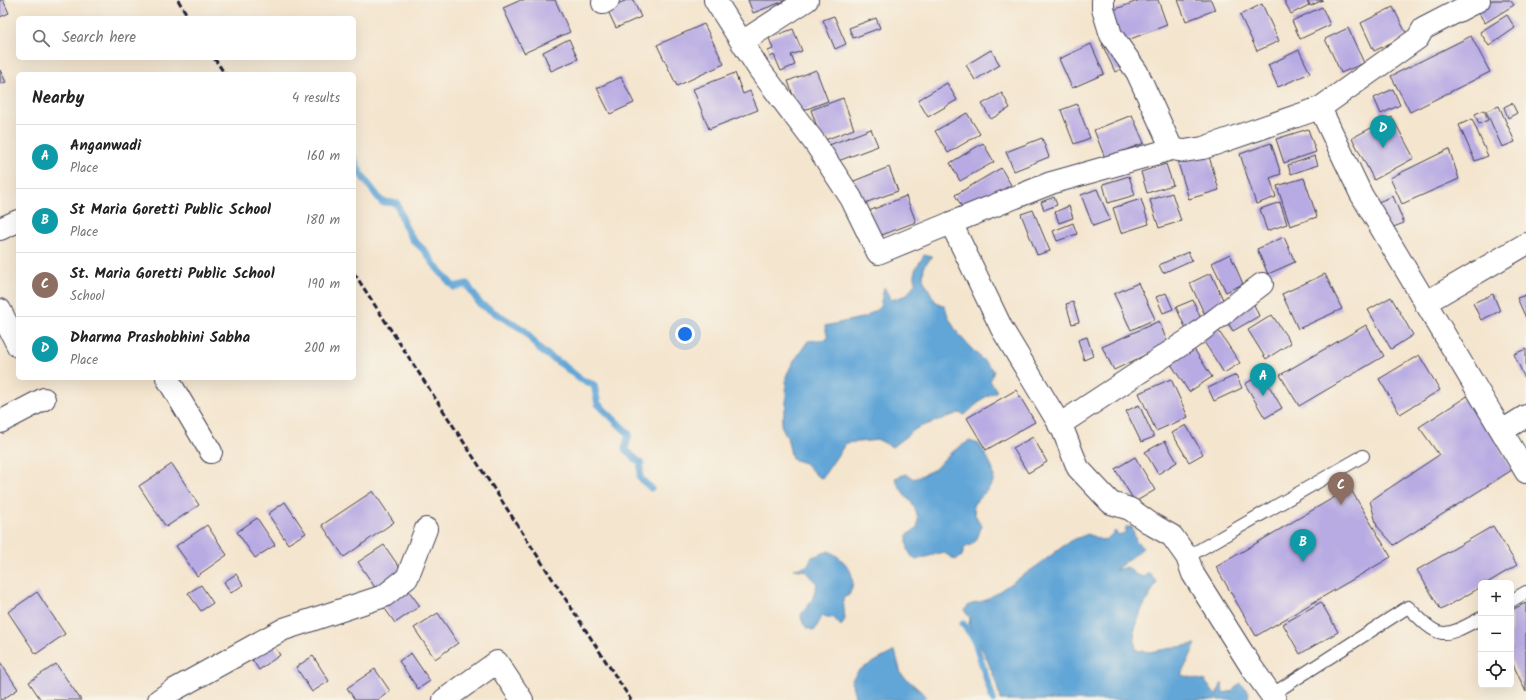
<!DOCTYPE html>
<meta charset="utf-8">
<style>
:root{--surface:#fff;--page:#f2f2f2;--text:#222;--muted:#767676;--line:#e0e0e0;--accent:#b45309}
body{margin:0;font-family:Kalam,sans-serif;background:var(--page);color:var(--text)}
.controls{position:absolute;right:12px;bottom:12px;display:grid;overflow:hidden;border-radius:6px;box-shadow:0 4px 16px #0002}
.controls button{width:36px;height:36px;display:grid;place-items:center;padding:0;border:0;border-bottom:1px solid var(--line);background:var(--surface);color:var(--text);font:20px sans-serif}
.you{position:absolute;left:685px;top:334px;width:14px;height:14px;margin:-10px;border:3px solid #fff;border-radius:50%;background:#1a73e8;box-shadow:0 0 0 6px #1a73e833}
.badge{display:grid;place-items:center;width:26px;height:26px;border-radius:50%;background:var(--accent);color:#fff;font-size:13px;font-weight:700}
.pin{position:absolute;translate:-50% -33px;filter:drop-shadow(0 1px 2px #0008)}
.pin::after{content:'';position:absolute;top:21px;width:14px;height:12px;background:inherit;clip-path:polygon(0 0,100% 0,50% 100%)}
.list{margin:0;padding:0;list-style:none}
h2{display:flex;justify-content:space-between;align-items:center;height:52px;margin:0;padding:0 16px;font-size:17px}
h2 small{font-size:13px;font-weight:400;color:var(--muted)}
.list li{display:grid;grid-template-columns:26px 1fr auto;gap:12px;align-items:center;box-sizing:border-box;height:64px;padding:0 16px;border-top:1px solid var(--line)}
.list b{display:block;font-size:15px;white-space:nowrap}
.list p{margin:0;font-size:13px;white-space:nowrap;color:var(--muted)}
.list em{font-size:13px;font-style:normal;color:var(--muted)}
.icon{flex:none;width:22px;height:22px;fill:none;stroke:currentColor;stroke-width:2;stroke-linecap:round;stroke-linejoin:round}
.map{position:relative;flex:none;width:1526px;height:700px;overflow:hidden}
.search{position:absolute;background:var(--surface);box-shadow:0 4px 16px #0002;left:16px;top:16px;width:340px;height:44px;display:flex;align-items:center;gap:10px;box-sizing:border-box;padding:0 14px;border-radius:6px;color:var(--muted);font-size:15px}
.panel{position:absolute;background:var(--surface);box-shadow:0 4px 16px #0002;left:16px;top:72px;width:340px;height:308px;border-radius:6px}
.map>svg:first-child{display:block}
.water{fill:#62a6d7;stroke:#426489}
.lines{fill:none;stroke-linecap:round;stroke-linejoin:round}
.stream{stroke:#62a6d7;stroke-width:7}
.building{fill:#b8aae3}
.lane-casing{stroke:#423f51;stroke-width:14}
.street-casing{stroke:#423f51;stroke-width:24}
.lane{stroke:#fff;stroke-width:12}
.street{stroke:#fff;stroke-width:22}
.rail{stroke:#22223b;stroke-width:3;stroke-dasharray:6 3;stroke-linecap:butt}
</style>
<div class="map">
<svg width="1526" height="700" viewBox="0 0 1526 700">
<rect width="100%" height="100%" fill="#f7f3e8"/>
<filter id="ink" filterUnits="userSpaceOnUse"><feTurbulence type="fractalNoise" baseFrequency=".025" numOctaves="2"/><feDisplacementMap in="SourceGraphic" scale="8" xChannelSelector="R" yChannelSelector="G"/><feConvolveMatrix kernelMatrix="1 2 1 2 8 2 1 2 1" color-interpolation-filters="sRGB"/></filter>
<filter id="wash" filterUnits="userSpaceOnUse"><feTurbulence type="fractalNoise" baseFrequency=".012" numOctaves="4" result="noise"/><feDisplacementMap in="SourceGraphic" scale="16" xChannelSelector="R" yChannelSelector="G"/><feGaussianBlur stdDeviation="0.9" result="paint"/><feColorMatrix in="noise" values="0 0 0 0 0 0 0 0 0 0 0 0 0 0 0 0 0 1.4 0 .05"/><feComposite in="paint" operator="in"/></filter>
<g filter="url(#wash)">
<rect width="100%" height="100%" fill="#f4e5ce"/>
<path class="water" d="M924 255 932 257 924 266 923 279 935 301 945 307C953 335 974 350 994 371L990 381 997 391 982 399 965 415 959 413 917 428 892 447 879 440 846 443 822 478 817 476 805 463 792 459 787 437 781 425 786 406V377L792 364 808 341 828 339 825 326 866 317 880 307 884 287 891 300 907 295 915 283V270Z
M969 441 979 444C985 454 999 473 992 484 987 492 978 498 973 505L975 515 982 526C976 539 979 542 964 548L962 556 955 560 943 552 916 560C907 554 907 545 907 535L917 528C922 504 901 497 895 478L906 474 914 479 935 469 949 454Z
M1126 527H1132L1136 541 1143 548 1115 570 1127 567 1135 574 1143 577 1149 573 1157 582 1141 611 1134 632 1136 650 1149 652 1196 644 1181 675 1205 681 1216 696 1222 683 1223 693 1232 691 1240 683 1249 692 1248 700H1000C999 683 979 639 969 625L970 618 964 610 969 605 986 600 1037 566 1070 541 1088 534 1101 540 1107 539 1115 531 1118 535 1125 533Z
M829 551C847 561 859 576 849 595L843 598 845 619 841 626 834 618 822 616 815 630C806 630 802 624 801 615L812 600 817 584 806 571 794 569 807 566 812 557Z
M895 651 901 674 926 696 922 700H856L851 681 859 670Z"/>
<g class="lines">
<path class="stream" d="M354 158 362 176 382 202 397 203 405 226 413 240 424 250 437 268 454 287 467 284 480 304 524 330 540 350 563 365 580 379 594 385 598 404 629 434 625 449 641 464 640 478 651 488
M963 624 974 638 993 700"/>
</g>
<g id="blocks">
<path class="building" d="M0 0H3L9 13 0 17Z
M521 0H555L570 32 524 53 503 8Z
M627 0H633L641 17 616 28 607 9Z
M748 0H787L753 13Z
M1140 0H1158L1167 25 1120 43 1108 12Z
M1178 0H1211L1215 10 1186 21Z
M1284 0H1306L1309 5 1291 14Z
M1308 0H1323L1310 6Z
M1492 0H1510L1514 5 1485 23 1477 10Z
M1262 4 1279 41 1257 51 1240 15Z
M1322 7 1330 25 1300 39 1292 21Z
M1393 7 1407 35 1374 51 1361 23Z
M1507 15 1515 28 1489 46 1480 32Z
M834 16 846 44 835 49 823 20Z
M876 18 880 28 853 38 849 28Z
M704 24 724 64 677 86 657 45Z
M1348 28 1364 63 1341 73 1325 39Z
M793 29 802 51 791 55 795 65 781 71 774 55 770 57 768 51 773 49 769 38Z
M1471 36 1490 72 1410 112 1391 76Z
M569 39 578 59 551 71 543 52Z
M1110 40 1123 68 1115 72 1102 44Z
M1091 44 1104 74 1072 88 1059 59Z
M991 50 1000 65 975 80 966 65Z
M1299 50 1310 73 1278 87 1268 65Z
M0 70 6 82 0 84Z
M816 70 828 101 799 112 788 81Z
M735 73 743 94 750 91 758 110 709 129 693 89Z
M621 77 634 103 610 114 597 88Z
M947 83 957 100 928 117 918 100Z
M1393 89 1400 105 1381 114 1374 98Z
M1002 93 1010 108 991 119 982 104Z
M843 98 854 129 822 141 811 110Z
M1512 103 1517 113 1508 118 1504 107Z
M1077 104 1090 138 1074 144 1061 110Z
M1499 106 1515 142 1502 147 1486 111Z
M1484 110 1488 120 1479 124 1475 114Z
M967 113 980 134 948 153 935 131Z
M1132 115 1144 143 1105 158 1094 130Z
M1392 117 1414 158 1374 180 1352 138Z
M1472 119 1488 156 1475 161 1459 125Z
M871 129 878 146 830 164 824 147Z
M1308 129 1316 152 1284 163 1276 139Z
M1042 138 1049 157 1014 171 1006 152Z
M983 143 994 162 960 181 950 163Z
M1271 143 1281 174 1270 178 1276 197 1256 204 1240 154Z
M1449 149 1459 179 1402 204 1390 178Z
M1208 153 1219 190 1189 199 1178 163Z
M1315 156 1318 165 1291 174 1288 165Z
M1166 164 1173 185 1147 193 1141 172Z
M889 167 898 191 862 204 854 181Z
M1001 168 1011 185 965 212 955 195Z
M1129 176 1135 195 1108 203 1103 184Z
M1304 178 1317 217 1290 226 1277 186Z
M1097 189 1110 220 1093 226 1081 195Z
M1172 193 1181 221 1159 228 1150 200Z
M906 196 916 222 874 238 864 213Z
M1393 196 1404 223 1388 229 1378 202Z
M1054 197 1057 205 1044 210 1041 202Z
M1141 199 1149 224 1121 233 1113 208Z
M1280 202 1287 224 1267 231 1260 209Z
M1069 206 1073 218 1059 223 1055 212Z
M1033 210 1050 251 1037 255 1021 214Z
M1073 223 1077 234 1057 241 1053 231Z
M1284 237 1295 262 1268 274 1257 249Z
M1188 252 1192 260 1163 273 1159 265Z
M1230 254 1243 284 1226 292 1212 263Z
M1211 273 1225 304 1204 313 1190 283Z
M1325 274 1342 309 1298 329 1282 294Z
M1138 283 1155 319 1131 330 1114 294Z
M1166 293 1173 309 1163 313 1156 297Z
M1493 294 1500 311 1481 320 1473 303Z
M1526 295V318L1517 298Z
M1391 297 1413 335 1391 349 1368 310Z
M1193 300 1202 321 1186 329 1176 307Z
M1252 300 1259 316 1233 331 1224 317Z
M1073 302 1079 322 1072 324 1066 304Z
M1272 315 1291 343 1266 359 1248 330Z
M1159 321 1168 344 1114 370 1102 347Z
M1366 325 1384 356 1299 406 1280 375Z
M1216 327 1240 363 1224 373 1201 337Z
M1087 337 1093 356 1084 360 1078 340Z
M1192 346 1212 377 1189 392 1169 361Z
M1526 349V381L1514 354Z
M1419 355 1440 390 1400 414 1379 379Z
M1262 374 1282 408 1265 418 1245 384Z
M1236 375 1242 388 1214 401 1208 388Z
M1171 379 1188 417 1156 431 1139 393Z
M1016 390 1035 422 986 450 967 418Z
M1469 395 1512 470 1394 545 1377 526 1370 501 1439 455 1419 427Z
M1139 405 1154 437 1141 442 1126 411Z
M1186 425 1203 454 1189 462 1172 433Z
M1033 437 1047 462 1028 473 1013 448Z
M1165 441 1177 462 1158 474 1145 452Z
M1135 457 1155 490 1135 502 1115 469Z
M172 464 199 505 166 527 139 486Z
M1350 488 1391 557 1256 636 1216 567Z
M373 491 394 522 344 557 322 525Z
M285 502 306 533 288 544 268 514Z
M257 518 275 545 255 558 237 532Z
M207 525 227 555 197 576 176 546Z
M1493 526 1517 565 1487 583H1481V587L1441 610 1417 570Z
M384 545 404 574 378 592 358 562Z
M236 574 243 585 231 593 224 582Z
M201 585 213 603 201 611 188 593Z
M408 590 420 606 395 623 383 606Z
M37 592 65 634 36 654 8 612Z
M1321 602 1338 632 1300 654 1283 624Z
M1526 603V692L1511 660V610Z
M438 613 458 643 435 659 414 628Z
M270 640 280 655 259 670 249 655Z
M411 653 430 681 418 689 399 661Z
M313 656 329 681 312 692 296 667Z
M0 662 18 689 2 700H0Z
M56 664 81 700H41L29 682Z
M375 669 390 691 378 700H355L347 688Z"/>
</g>
</g>
<g filter="url(#ink)">
<use href="#blocks" fill-opacity="0" stroke="#423f51" stroke-width="1"/>
<g class="lines">
<defs>
<path id="lane" d="M1187 557 1363 456
M1511 601 1526 592
M1271 695 1408 607C1440 639 1441 640 1481 618"/>
<path id="street" d="M715 0 759 69 815 143 851 198 878 253 951 223 1002 329 1063 430 1078 468 1111 503 1130 509 1151 524 1172 536 1187 557 1193 574 1252 668 1275 700
M1103 0V9L1111 35 1137 72 1172 149
M603 3 608 0
M742 42 807 0
M1320 108 1418 38 1423 29 1479 0
M951 223 1051 183 1172 149 1184 151 1203 148 1320 108 1361 194 1526 472
M0 229 18 221
M1425 303 1526 244
M0 310 18 346
M167 378 211 452
M0 422 44 399
M1059 425 1190 339 1262 284
M1502 431 1526 416
M159 700 172 691 284 629 384 596 407 578 426 529
M444 700 497 662 522 700"/>
</defs>
<use href="#lane" class="lane-casing"/>
<use href="#street" class="street-casing"/>
<use href="#lane" class="lane"/>
<use href="#street" class="street"/>
<path class="rail" d="M178 0 189 18
M214 58 225 74
M354 273 631 700"/>
</g>
</g>
</svg>
<div class="controls">
<button>+</button>
<button>−</button>
<button><svg class="icon" aria-label="locate" viewBox="0 0 24 24"><circle cx="12" cy="12" r="6"/><path d="M12 2v4M12 18v4M2 12h4M18 12h4"/></svg></button>
</div>
<div class="you"></div>
<div class="pin badge" style="left:1263px;top:396px;background:#0f9aa8">A</div>
<div class="pin badge" style="left:1303px;top:562px;background:#0f9aa8">B</div>
<div class="pin badge" style="left:1341px;top:505px;background:#8d6e63">C</div>
<div class="pin badge" style="left:1383px;top:148px;background:#0f9aa8">D</div>
<div class="search"><svg class="icon" aria-label="search" viewBox="0 0 24 24"><circle cx="10" cy="10" r="6"/><path d="M15 15l6 6"/></svg>Search here</div>
<section class="panel">
<h2>Nearby<small>4 results</small></h2>
<ul class="list">
<li><span class="badge" style="background:#0f9aa8">A</span><div><b>Anganwadi</b><p>Place</p></div><em>160 m</em></li>
<li><span class="badge" style="background:#0f9aa8">B</span><div><b>St Maria Goretti Public School</b><p>Place</p></div><em>180 m</em></li>
<li><span class="badge" style="background:#8d6e63">C</span><div><b>St. Maria Goretti Public School</b><p>School</p></div><em>190 m</em></li>
<li><span class="badge" style="background:#0f9aa8">D</span><div><b>Dharma Prashobhini Sabha</b><p>Place</p></div><em>200 m</em></li>
</ul>
</section>
</div>
